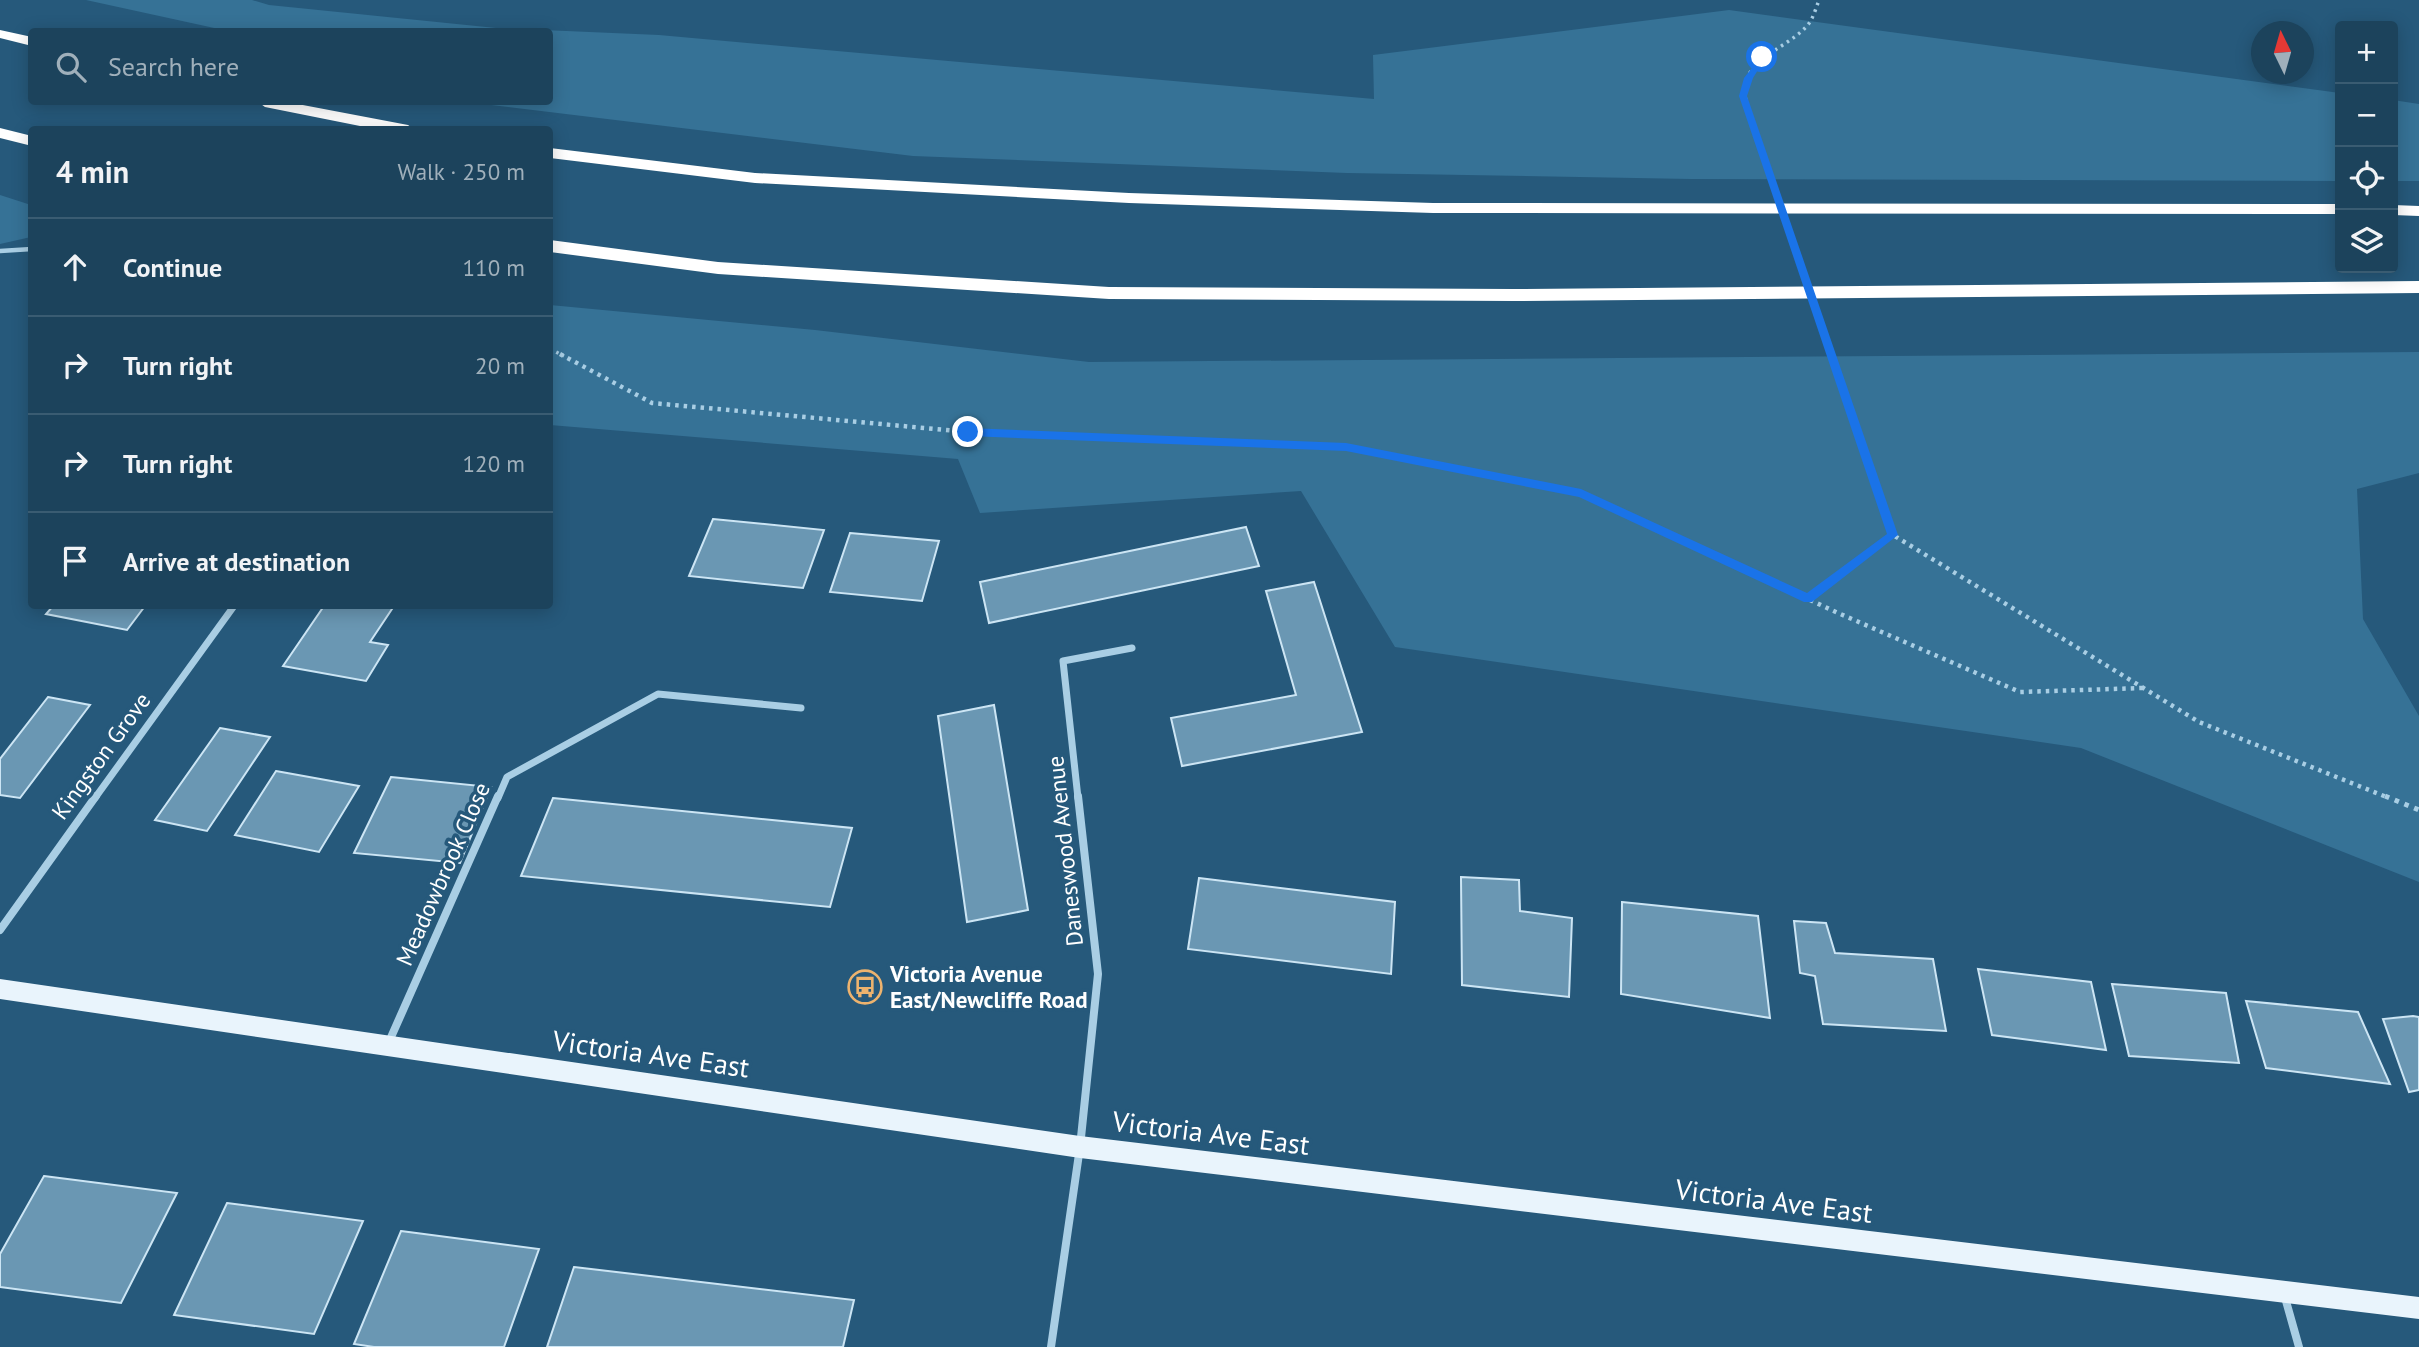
<!DOCTYPE html>
<meta charset="utf-8">
<style>
:root{--surface:#1c435c;--page:#294e65;--text:#f1f3f6;--muted:#a0b0bb;--line:#3a5c72}
body{margin:0;font-family:"PT Sans",sans-serif;background:var(--page);color:var(--text)}
.controls{position:absolute;right:21px;top:21px;display:grid;overflow:hidden;border-radius:7px;box-shadow:0 4px 18px #0003}
.controls button{width:63px;height:63px;display:grid;place-items:center;padding:0;border:0;border-bottom:2px solid var(--line);background:var(--surface);color:var(--text);font:35px sans-serif}
.compass{position:absolute;left:2251px;top:21px;width:63px;height:63px;border-radius:50%;background:var(--surface);box-shadow:0 4px 18px #0003;rotate:355deg}
.stop{position:absolute;width:21px;height:21px;margin:-16px;border:5px solid #1a73e8;border-radius:50%;background:#fff}
.stop.end{background:#1a73e8;border-color:#fff;box-shadow:0 2px 7px #0008}
.list{margin:0;padding:0;list-style:none}
h2{display:flex;justify-content:space-between;align-items:center;height:91px;margin:0;padding:0 28px;font-size:30px}
h2 small{font-size:23px;font-weight:400;color:var(--muted)}
.list li{display:grid;grid-template-columns:46px 1fr auto;gap:21px;align-items:center;box-sizing:border-box;height:98px;padding:0 28px;border-top:2px solid var(--line)}
.list b{display:block;font-size:26px;white-space:nowrap}
.list em{font-size:23px;font-style:normal;color:var(--muted)}
.icon{flex:none;width:38px;height:38px;fill:none;stroke:currentColor;stroke-width:2;stroke-linecap:round;stroke-linejoin:round}
.map{position:relative;flex:none;width:2419px;height:1347px;overflow:hidden}
.search{position:absolute;background:var(--surface);box-shadow:0 4px 18px #0003;left:28px;top:28px;width:525px;height:77px;display:flex;align-items:center;gap:18px;box-sizing:border-box;padding:0 24px;border-radius:7px;color:var(--muted);font-size:26px}
.panel{position:absolute;background:var(--surface);box-shadow:0 4px 18px #0003;left:28px;top:126px;width:525px;height:483px;border-radius:7px}
.map>svg:first-child{display:block}
.green{fill:#367296}
.building{fill:#6a97b3;stroke:#cce5f4;stroke-width:2}
.lines{fill:none;stroke-linecap:round;stroke-linejoin:round}
.path-far2{stroke:#a9cee4;stroke-width:3.5;stroke-dasharray:2.5 4.5;stroke-linecap:butt}
.path-far1{stroke:#a9cee4;stroke-width:4.5;stroke-dasharray:3.5 5;stroke-linecap:butt}
.path{stroke:#a9cee4;stroke-width:5;stroke-dasharray:4.5 6;stroke-linecap:butt}
.service{stroke:#a9cee4;stroke-width:4.5}
.minor-far1{stroke:#a9cee4;stroke-width:7}
.minor{stroke:#a9cee4;stroke-width:8}
.primary{fill:#e9f4fc;fill-rule:evenodd}
.motorway{fill:#fff;fill-rule:evenodd}
.path-bridge-far1{stroke:#a9cee4;stroke-width:3.5;stroke-dasharray:2.5 4.5;stroke-linecap:butt}
.path-bridge{stroke:#a9cee4;stroke-width:4.5;stroke-dasharray:3.5 5;stroke-linecap:butt}
.route{fill:#1a73e8}
.labels{text-anchor:middle;stroke-width:7;stroke-linejoin:round;paint-order:stroke}
.street-label{font-size:23px;fill:#fff;stroke:#26597b}
.poi-label{font-size:23px;font-weight:bold;fill:#fff;stroke:#26597b;text-anchor:start}
.near-street-label{font-size:28px;fill:#fff;stroke:#26597b}
</style>
<div class="map">
<svg width="2419" height="1347" viewBox="0 0 2419 1347">
<rect width="100%" height="100%" fill="#26597b"/>
<path class="green" d="M86 0H252L269 5 496 28 659 35 1374 99 1373 55 1729 10 2340 93V181L1691 179 1347 173 913 156 466 102H550V32L228 31Z
M2393 100 2419 104V181H2393Z
M0 195 31 205V237L0 244Z
M550 305 815 330 1089 362 2419 352V473L2357 489 2363 619 2419 716V882L2081 748 1395 647 1301 491 980 513 958 459 550 425Z"/>
<path class="building" d="M713 519 824 530 803 588 689 576Z
M1246 527 1259 566 989 623 980 582Z
M850 533 939 541 922 601 830 592Z
M1314 582 1362 732 1182 766 1171 718 1296 695 1266 591Z
M53 606H145L127 630 46 614Z
M324 606H394L370 642 388 645 366 681 283 666Z
M48 697 90 705 20 798 0 795V759Z
M994 705 1028 910 967 922 938 716Z
M220 728 270 737 207 831 155 820Z
M276 771 359 786 319 852 235 835Z
M391 777 491 787 460 863 354 853Z
M553 798 852 828 830 907 521 876Z
M1461 877 1519 880 1520 911 1572 918 1569 997 1462 985Z
M1199 878 1395 902 1391 974 1188 949Z
M1622 902 1758 916 1770 1018 1621 994Z
M1794 921 1826 923 1835 953 1933 959 1946 1031 1823 1024 1815 976 1800 973Z
M1978 969 2091 982 2106 1050 1992 1035Z
M2112 984 2226 993 2239 1063 2129 1056Z
M2246 1001 2358 1012 2390 1084 2266 1068Z
M2413 1016 2419 1017V1090L2409 1092 2383 1019Z
M44 1176 177 1193 121 1303 0 1287V1254Z
M227 1203 363 1221 314 1334 174 1315Z
M401 1231 539 1249 504 1347H374L354 1344Z
M574 1267 854 1300 843 1347H547Z"/>
<g class="lines">
<path class="path-far2" d="M1750 114C1729 60 1780 55 1807 26 1813 19 1816 8 1819 0
M550 349 564 356"/>
<path class="path-far1" d="M560 354 652 403 968 432 1346 447 1582 494 1838 613 2020 692 2143 688
M1875 481 1893 535 2199 722 2389 798
M1808 599 1893 535"/>
<path class="path" d="M2385 796 2419 810"/>
<path class="service" d="M0 251 32 249"/>
<path class="minor-far1" d="M95 798 234 606
M498 798 507 777 658 694 801 708
M1078 798 1063 661 1132 648"/>
<path class="minor" d="M0 930 96 796
M388 1044 498 796
M2284 1294 2299 1347
M1051 1347 1080 1147 1098 974 1078 796"/>
<path class="primary" d="M0 979 1080 1136 2419 1297V1319L1080 1158 0 999Z"/>
<path class="motorway" d="M0 30 32 37V46L0 38Z
M258 102H287L408 125 415 130H380L265 107Z
M0 128 32 136V146L0 138Z
M550 148 755 173 1129 193 1433 203 2340 204V214L1433 213 1129 203 755 183 550 158Z
M2393 205 2419 206V216L2393 215Z
M550 240 718 262 1109 287 1512 289 2419 281V293L1512 301 1109 299 718 274 550 252Z"/>
<path class="path-bridge-far1" d="M1750 114 1832 356"/>
<path class="path-bridge" d="M1832 354 1875 481"/>
</g>
<path class="route" d="M1762 55 1766 57 1753 78 1747 96 1898 535 1812 602H1804L1579 497 1346 451 968 436 963 432 968 428 1346 443 1581 489 1807 593 1887 534 1739 96 1744 78Z"/>
<defs>
<symbol id="bus-ring" viewBox="-11 -11 22 22"><circle r="9.5" fill="#26597b" stroke="#edb36e" stroke-width="1.5"/><path d="M-5-6H5V4H4V6H2V4H-2V6H-4V4H-5ZM-3.5-4V0h7V-4ZM-3.5 1.2v1.5H-2V1.2ZM2 1.2v1.5H3.5V1.2Z" fill="#edb36e"/></symbol>
</defs>
<g fill-rule="evenodd">
<use href="#bus-ring" x="846" y="968" width="38" height="38"/>
</g>
<g class="labels">
<g class="street-label">
<text transform="translate(101 756) rotate(-54)" y="8">Kingston Grove</text>
<text transform="translate(1065 851) rotate(-96)" y="8">Daneswood Avenue</text>
<text transform="translate(443 874) rotate(-66)" y="8">Meadowbrook Close</text>
</g>
<g class="poi-label">
<text x="890" y="982">Victoria Avenue<tspan x="890" dy="26">East/Newcliffe Road</tspan></text>
</g>
<g class="near-street-label">
<text transform="translate(651 1054) rotate(8)" y="10">Victoria Ave East</text>
<text transform="translate(1211 1133) rotate(7)" y="10">Victoria Ave East</text>
<text transform="translate(1774 1201) rotate(7)" y="10">Victoria Ave East</text>
</g>
</g>
</svg>
<div class="controls">
<button>+</button>
<button>−</button>
<button><svg class="icon" aria-label="locate" viewBox="0 0 24 24"><circle cx="12" cy="12" r="6"/><path d="M12 2v4M12 18v4M2 12h4M18 12h4"/></svg></button>
<button><svg class="icon" aria-label="layers" viewBox="0 0 24 24"><path d="M12 4l9 5-9 5-9-5zM3 14l9 5 9-5"/></svg></button>
</div>
<svg class="compass" viewBox="-18 -18 36 36"><path d="M0-13l5 13h-10z" fill="#e53935"/><path d="M0 13l5-13h-10z" fill="#a0b0bb"/></svg>
<div class="stop" style="left:1762px;top:57px"></div>
<div class="stop end" style="left:968px;top:432px"></div>
<div class="search"><svg class="icon" aria-label="search" viewBox="0 0 24 24"><circle cx="10" cy="10" r="6"/><path d="M15 15l6 6"/></svg>Search here</div>
<section class="panel">
<h2>4 min<small>Walk · 250 m</small></h2>
<ul class="list">
<li><svg class="icon" aria-label="ahead" viewBox="0 0 24 24"><path d="M12 20V5M6 11l6-6 6 6"/></svg><div><b>Continue</b></div><em>110 m</em></li>
<li><svg class="icon" aria-label="right" viewBox="0 0 24 24"><path d="M7 20v-9h11M14 6l5 5-5 5"/></svg><div><b>Turn right</b></div><em>20 m</em></li>
<li><svg class="icon" aria-label="right" viewBox="0 0 24 24"><path d="M7 20v-9h11M14 6l5 5-5 5"/></svg><div><b>Turn right</b></div><em>120 m</em></li>
<li><svg class="icon" aria-label="arrive" viewBox="0 0 24 24"><path d="M6 21V4h12l-3 4 3 4H6"/></svg><div><b>Arrive at destination</b></div></li>
</ul>
</section>
</div>
